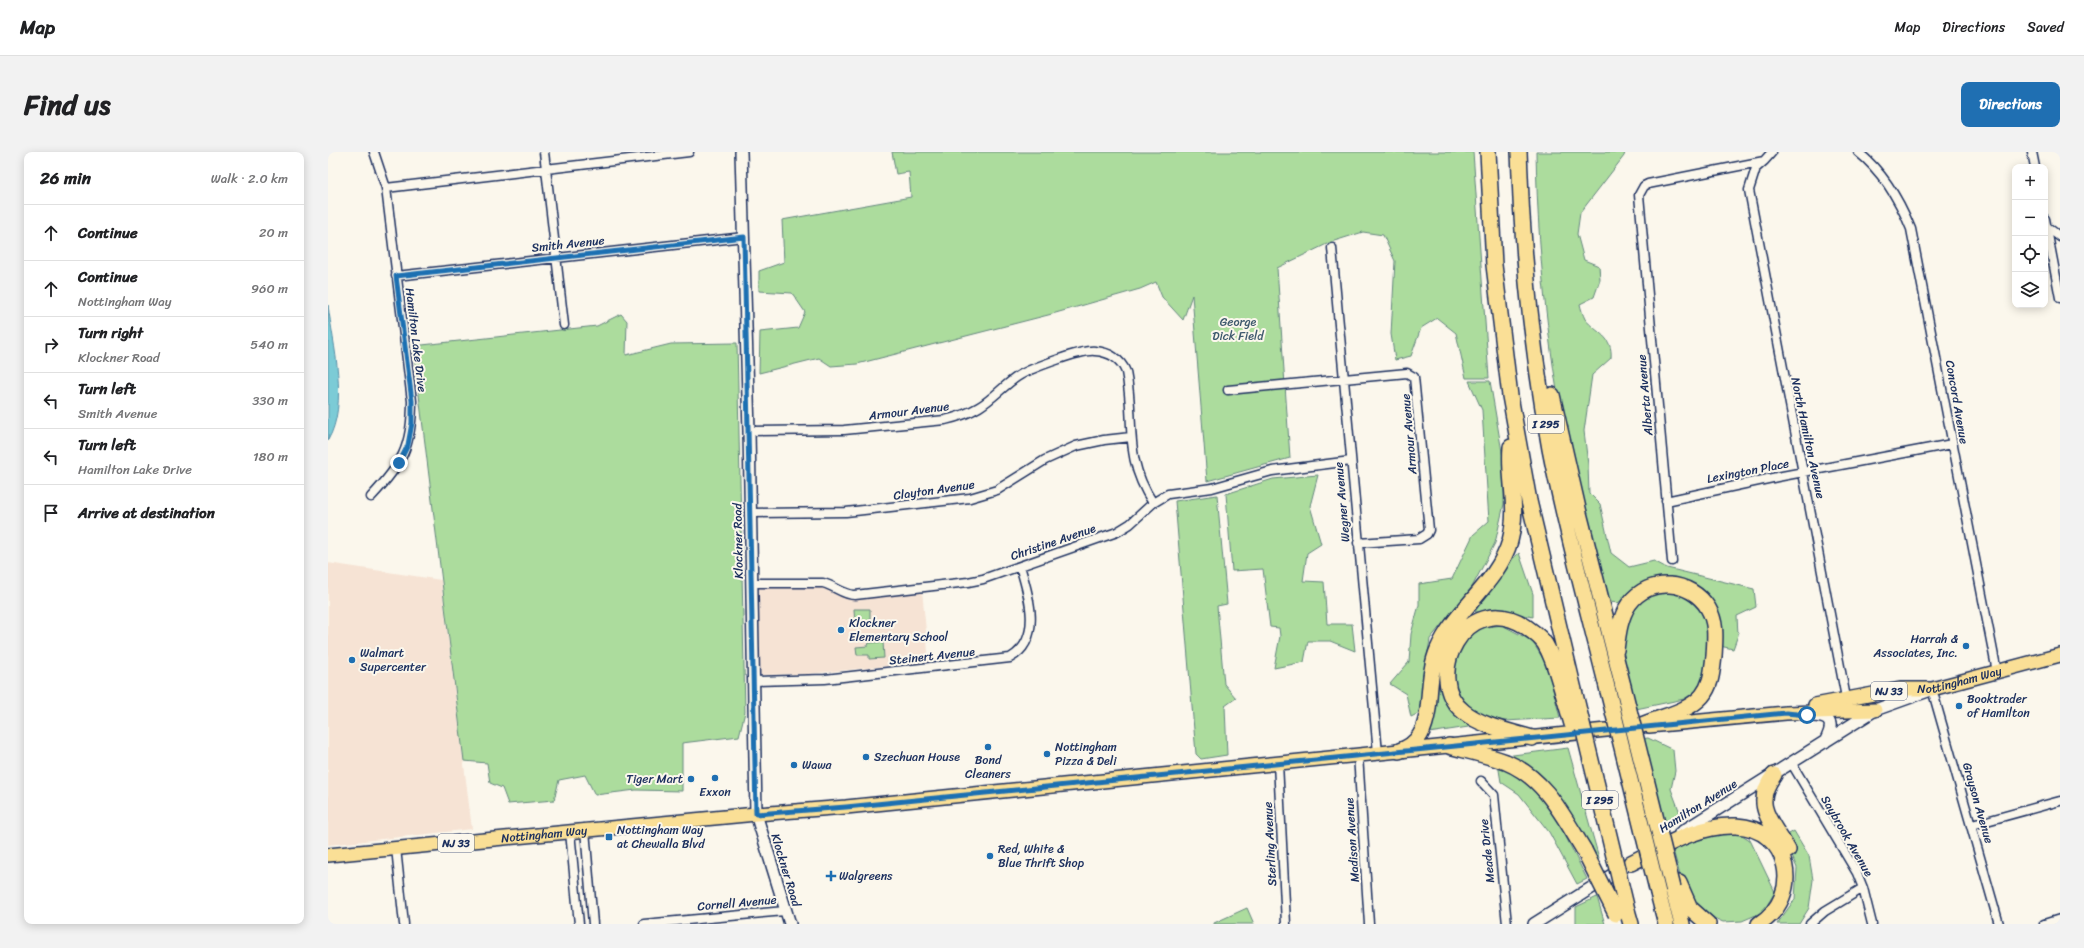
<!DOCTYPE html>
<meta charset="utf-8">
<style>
:root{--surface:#fff;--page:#f2f2f2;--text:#202124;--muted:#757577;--line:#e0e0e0;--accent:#1f6fb2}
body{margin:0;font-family:Sriracha,sans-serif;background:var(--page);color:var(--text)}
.controls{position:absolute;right:12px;top:12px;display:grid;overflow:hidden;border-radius:8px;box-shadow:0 2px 10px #0003}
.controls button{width:36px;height:36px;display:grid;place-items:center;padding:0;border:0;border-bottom:1px solid var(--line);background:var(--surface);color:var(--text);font:20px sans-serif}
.stop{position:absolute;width:12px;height:12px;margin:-9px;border:3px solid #1f6fb2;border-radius:50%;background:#fff}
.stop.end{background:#1f6fb2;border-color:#fff;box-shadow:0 1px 4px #0008}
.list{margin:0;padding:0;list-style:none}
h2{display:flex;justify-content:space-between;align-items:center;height:52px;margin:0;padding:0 16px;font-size:17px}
h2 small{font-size:13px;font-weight:400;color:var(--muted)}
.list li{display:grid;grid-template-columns:26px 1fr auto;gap:12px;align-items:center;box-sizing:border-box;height:56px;padding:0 16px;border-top:1px solid var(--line)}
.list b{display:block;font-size:15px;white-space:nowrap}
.list p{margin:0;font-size:13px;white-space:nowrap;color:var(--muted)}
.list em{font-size:13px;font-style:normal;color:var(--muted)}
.icon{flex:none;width:22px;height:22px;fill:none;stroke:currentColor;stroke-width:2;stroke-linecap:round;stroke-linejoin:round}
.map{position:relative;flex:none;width:1732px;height:772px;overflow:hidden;border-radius:8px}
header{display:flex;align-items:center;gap:24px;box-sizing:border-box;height:56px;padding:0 20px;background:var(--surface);border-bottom:1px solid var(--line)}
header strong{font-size:19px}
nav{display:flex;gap:22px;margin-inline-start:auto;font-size:14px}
.intro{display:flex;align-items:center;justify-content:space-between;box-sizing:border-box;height:96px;padding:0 24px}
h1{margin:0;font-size:28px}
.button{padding:10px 18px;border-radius:8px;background:var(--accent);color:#fff;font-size:14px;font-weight:700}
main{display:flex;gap:24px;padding:0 24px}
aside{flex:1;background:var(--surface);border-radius:8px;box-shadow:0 2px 10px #0003}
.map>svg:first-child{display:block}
.built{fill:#f6e3d4}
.green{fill:#acdc9d;stroke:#64867e}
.water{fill:#7bcbd6;stroke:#558da6}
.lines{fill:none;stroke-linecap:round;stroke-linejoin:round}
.minor-casing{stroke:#1b2f5e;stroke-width:11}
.secondary-casing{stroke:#1b2f5e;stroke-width:14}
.primary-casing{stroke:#1b2f5e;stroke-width:16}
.motorway-casing{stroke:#1b2f5e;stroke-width:18}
.minor{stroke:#fbf7ec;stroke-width:8}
.secondary{stroke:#fbf7ec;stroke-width:11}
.primary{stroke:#fadf96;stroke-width:13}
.motorway{stroke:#fadf96;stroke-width:15}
.motorway-bridge-casing{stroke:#1b2f5e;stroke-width:18;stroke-linecap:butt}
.motorway-bridge{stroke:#fadf96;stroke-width:15}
.route{stroke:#1f6fb2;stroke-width:5}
.poi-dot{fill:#1f6fb2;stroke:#fbf7ec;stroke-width:1.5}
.labels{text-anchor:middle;stroke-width:4;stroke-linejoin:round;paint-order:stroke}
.shield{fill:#fbf7ec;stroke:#5e6b89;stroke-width:1}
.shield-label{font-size:11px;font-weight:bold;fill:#1b2f5e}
.street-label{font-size:12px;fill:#1b2f5e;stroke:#fbf7ec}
.park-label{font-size:12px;fill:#3f5a6e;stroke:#fbf7ec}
.poi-label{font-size:12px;fill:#1b2f5e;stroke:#fbf7ec;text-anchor:start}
</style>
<header>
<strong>Map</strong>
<nav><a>Map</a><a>Directions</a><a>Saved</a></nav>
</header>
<div class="intro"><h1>Find us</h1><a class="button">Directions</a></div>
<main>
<aside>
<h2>26 min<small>Walk · 2.0 km</small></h2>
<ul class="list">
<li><svg class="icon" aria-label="ahead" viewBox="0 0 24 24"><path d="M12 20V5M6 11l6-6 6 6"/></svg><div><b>Continue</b></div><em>20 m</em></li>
<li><svg class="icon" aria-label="ahead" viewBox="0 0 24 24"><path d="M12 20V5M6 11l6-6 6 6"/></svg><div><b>Continue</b><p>Nottingham Way</p></div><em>960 m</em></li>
<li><svg class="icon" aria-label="right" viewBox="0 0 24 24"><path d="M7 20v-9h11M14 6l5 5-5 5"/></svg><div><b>Turn right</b><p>Klockner Road</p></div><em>540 m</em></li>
<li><svg class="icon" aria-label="left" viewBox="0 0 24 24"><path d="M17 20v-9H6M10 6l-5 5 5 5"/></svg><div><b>Turn left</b><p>Smith Avenue</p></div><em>330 m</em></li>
<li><svg class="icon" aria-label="left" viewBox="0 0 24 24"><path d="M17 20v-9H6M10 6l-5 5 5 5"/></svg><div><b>Turn left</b><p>Hamilton Lake Drive</p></div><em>180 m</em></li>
<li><svg class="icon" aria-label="arrive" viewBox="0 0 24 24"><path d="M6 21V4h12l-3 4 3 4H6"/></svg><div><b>Arrive at destination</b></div></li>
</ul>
</aside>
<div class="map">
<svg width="1732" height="772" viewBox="0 0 1732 772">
<rect width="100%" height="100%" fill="#fbf7ec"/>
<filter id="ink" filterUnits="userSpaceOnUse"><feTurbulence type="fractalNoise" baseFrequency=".025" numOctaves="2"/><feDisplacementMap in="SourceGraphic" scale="8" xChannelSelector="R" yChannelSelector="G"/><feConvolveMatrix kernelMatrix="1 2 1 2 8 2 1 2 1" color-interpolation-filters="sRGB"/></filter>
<g filter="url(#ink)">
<path class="built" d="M0 411 113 428 144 677 0 693Z
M492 433 499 435 509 443 521 446 594 438 601 510 479 522 432 523 429 436Z"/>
<path class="green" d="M564 0H1145L1161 226H1138L1128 181 1109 166 1093 176 1083 204 1067 208 1063 182 1067 109 1055 83 1035 80 1003 90 949 116 962 306 879 329 864 143 855 168 834 145 828 130 812 137 724 162 529 212 503 214 491 206 431 221 432 180 470 176 477 160 464 141 431 139V119L456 110 454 68 583 45 581 20 568 22Z
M1208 0H1297L1296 4 1252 61 1249 82 1256 108 1271 114 1272 128 1266 145 1252 152C1253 157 1255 163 1257 167 1269 182 1285 184 1283 206L1264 223 1256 279 1260 313 1261 341 1272 352 1283 401 1301 415 1326 409 1339 416 1426 437 1428 455 1409 464 1410 483 1405 497 1392 494 1374 442 1315 431 1290 451 1282 450C1271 414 1259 379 1250 342 1223 231 1210 115 1208 0Z
M293 162 299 169 298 203 343 192 409 191 417 560 411 584 354 591V639L308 638 267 643 257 623 231 628 226 648 180 652 174 636 162 631 159 611 136 609 85 194 269 174Z
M1141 229H1162L1176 312V352L1167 391 1144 435 1102 487 1091 561 1083 565 1078 542 1062 532 1081 510 1083 482 1091 453V432L1124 427 1145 383 1161 369 1154 258Z
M990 323 982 354 993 392 979 401 975 429 996 430 999 472H1024L1027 499 1002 489H980L976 510 946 516 952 484 951 476 942 475 935 417 904 419 898 342 945 327Z
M889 343 899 452 889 454 896 532 908 546 897 554 899 603 873 607 868 602 847 349Z
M1191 401 1205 442V465L1175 459 1147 460 1171 419Z
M1348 439 1370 449 1380 479 1379 508 1373 536 1356 547 1308 557C1300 528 1287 492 1303 464 1307 456 1315 449 1321 443Z
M526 457H542V473L527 474Z
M1174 473 1204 489 1219 513 1232 566 1177 569 1158 565 1134 554 1125 528 1126 503 1145 477Z
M555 490 556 506 541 507V503H529L528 495 540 494 541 491Z
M1108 519 1125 559 1147 574 1101 581Z
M1320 586 1345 598 1347 619 1343 637 1354 666 1336 678 1312 587Z
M1240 596 1271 706 1266 712 1239 661 1177 604Z
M1170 612 1201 630 1228 665 1259 727 1249 732 1221 680 1191 642 1173 630Z
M1466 679 1481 704 1485 728 1481 756 1471 772H1449L1467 747 1469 716 1456 685Z
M1409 680 1422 688 1447 740 1435 760 1414 769 1395 770 1370 759 1353 727 1344 694 1380 684Z
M1269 745 1277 772H1248V755Z
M919 756 926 772H886V771Z"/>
<path class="water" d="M0 153C5 192 21 252 0 288Z"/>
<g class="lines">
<defs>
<path id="minor" d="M216 0 236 173
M1530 0C1555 20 1571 47 1583 77L1669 520
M1704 0 1707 15
M1436 9 1428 16 1421 38 1519 551
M58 36 361 0
M1717 67 1732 146
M1718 74 1732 85
M1004 96 1050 601
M68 124 416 85
M900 238 1079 221 1086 225 1101 378 1099 382 1091 387 1030 391
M421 279 516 278 617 268C630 265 641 261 651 255 666 246 677 232 692 223 704 216 755 197 767 199 781 200 793 207 798 220 808 270 794 304 825 351
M43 345C74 312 84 295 84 249L58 36 46 0
M1338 349 1449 325 1624 292
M423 361 518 360 642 346 669 338 717 308 748 294 776 288 803 285
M1344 409 1311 43 1316 34 1320 32 1436 9 1444 0
M424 431H495C507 434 515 443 527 443L640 430 655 427 789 380 802 372 825 351 840 342 884 336 944 319 1023 309
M426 529 497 527 682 506C715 488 701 443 692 414
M1604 537 1671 772
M1030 603 1041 772
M950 611 958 772
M1464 612 1529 721 1535 736 1544 772
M1153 629 1166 643 1179 772
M1644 673 1732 649
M257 678 265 772
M242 680 251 772
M68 696 76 772
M316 772 457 759
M1482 772 1497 759 1535 736
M1716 772 1732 767"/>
<path id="secondary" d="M413 0 421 279 428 662 462 772
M1485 564C1506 565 1505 574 1497 590
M1352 681 1547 558 1600 539
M1206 772 1295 716"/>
<g id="primary">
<path id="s1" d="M1487 553 1572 537H1604L1732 503"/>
<path d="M1321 574 1458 561 1547 558"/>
<path id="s2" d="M0 703 428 662 518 655 1298 576"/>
</g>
<path id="motorway" d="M1160 0 1166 113 1182 244 1201 349 1246 538
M1191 0C1194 100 1204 199 1222 297 1238 379 1260 458 1280 539
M1224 243 1251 361 1295 534
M1288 498C1290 482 1292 465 1301 452 1321 424 1363 428 1380 456 1389 471 1387 487 1386 504 1384 518 1384 532 1374 544 1359 561 1331 565 1312 574
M1204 586C1182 579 1155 575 1136 560 1093 527 1137 436 1197 474 1204 479 1213 485 1217 492 1226 507 1230 525 1235 541
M1121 594C1140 599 1159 603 1178 610 1217 626 1235 664 1256 698
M1071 599C1092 592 1097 577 1100 557 1102 538 1102 515 1110 497 1127 458 1170 431 1182 389 1191 354 1180 327 1183 295
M1446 623C1423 653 1444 670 1460 698
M1303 711C1335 695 1370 672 1408 674 1462 676 1476 744 1431 772
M1351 731 1362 756 1380 772
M1345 738 1354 772
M1330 741 1338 772
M1299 758 1303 772"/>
</defs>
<use href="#minor" class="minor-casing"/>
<use href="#secondary" class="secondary-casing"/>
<use href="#primary" class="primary-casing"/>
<use href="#motorway" class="motorway-casing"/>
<use href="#minor" class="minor"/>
<use href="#secondary" class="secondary"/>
<use href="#primary" class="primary"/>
<use href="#motorway" class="motorway"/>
<defs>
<path id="motorway-bridge" d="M1295 534 1345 736
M1246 538 1299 758
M1280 539 1330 741
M1235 541 1244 572
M1256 698 1288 762"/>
</defs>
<use href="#motorway-bridge" class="motorway-bridge-casing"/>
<use href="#motorway-bridge" class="motorway-bridge"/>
</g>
</g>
<g class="lines" filter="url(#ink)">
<path class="route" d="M71 311 80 293 84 271V249L68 124 416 85 428 662 518 655 1458 561 1479 563"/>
</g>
<g class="poi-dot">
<circle cx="513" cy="478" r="4"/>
<circle cx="1638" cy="494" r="4"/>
<circle cx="24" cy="508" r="4"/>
<circle cx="1631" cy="554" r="4"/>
<circle cx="660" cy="595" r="4"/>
<circle cx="719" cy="602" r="4"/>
<circle cx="538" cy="605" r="4"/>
<circle cx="466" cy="613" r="4"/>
<circle cx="387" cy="626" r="4"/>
<circle cx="363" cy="627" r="4"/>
<rect x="277" y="681" width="8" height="8" rx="2"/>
<circle cx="662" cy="704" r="4"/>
<path d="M501 718h4v4h4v4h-4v4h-4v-4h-4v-4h4z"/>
</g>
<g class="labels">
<g class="shield">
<rect x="1200" y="263" width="36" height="18" rx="3"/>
<rect x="1543" y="530" width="36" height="18" rx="3"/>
<rect x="1254" y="639" width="36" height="18" rx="3"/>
<rect x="110" y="682" width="36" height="18" rx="3"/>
</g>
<g class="shield-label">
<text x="1218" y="276">I 295</text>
<text x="1561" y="543">NJ 33</text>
<text x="1272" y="652">I 295</text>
<text x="128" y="695">NJ 33</text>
</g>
<g class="street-label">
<text transform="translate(240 92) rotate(-6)" y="4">Smith Avenue</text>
<text transform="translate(88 188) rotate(83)" y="4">Hamilton Lake Drive</text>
<text transform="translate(1317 243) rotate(-95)" y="4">Alberta Avenue</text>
<text transform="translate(1629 250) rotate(80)" y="4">Concord Avenue</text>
<text transform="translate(581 259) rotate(-7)" y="4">Armour Avenue</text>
<text transform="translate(1081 282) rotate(-95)" y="4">Armour Avenue</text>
<text transform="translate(1480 286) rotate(78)" y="4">North Hamilton Avenue</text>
<text transform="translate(1420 319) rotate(-11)" y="4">Lexington Place</text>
<text transform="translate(606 338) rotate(-8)" y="4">Clayton Avenue</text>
<text transform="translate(1014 350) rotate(-95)" y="4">Wegner Avenue</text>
<text transform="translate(410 389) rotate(-91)" y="4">Klockner Road</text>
<text transform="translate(725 390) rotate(-19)" y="4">Christine Avenue</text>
<text transform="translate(604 504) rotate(-6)" y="4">Steinert Avenue</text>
<text dy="4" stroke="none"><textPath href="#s1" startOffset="147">Nottingham Way</textPath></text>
<text transform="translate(1650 651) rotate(74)" y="4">Grayson Avenue</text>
<text transform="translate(1370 654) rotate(-32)" y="4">Hamilton Avenue</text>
<text dy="4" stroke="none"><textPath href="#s2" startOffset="217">Nottingham Way</textPath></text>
<text transform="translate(1519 684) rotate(60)" y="4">Saybrook Avenue</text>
<text transform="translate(1024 688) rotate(-94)" y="4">Madison Avenue</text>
<text transform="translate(942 692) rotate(-93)" y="4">Sterling Avenue</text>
<text transform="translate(1159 699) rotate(-96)" y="4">Meade Drive</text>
<text transform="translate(458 718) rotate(73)" y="4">Klockner Road</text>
<text transform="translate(409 751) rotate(-5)" y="4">Cornell Avenue</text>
</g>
<g class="park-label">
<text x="910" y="174">George<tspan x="910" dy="14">Dick Field</tspan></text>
</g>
<g class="poi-label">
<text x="521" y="475">Klockner<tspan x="521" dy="14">Elementary School</tspan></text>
<text x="1630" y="491" text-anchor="end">Harrah &amp;<tspan x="1630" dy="14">Associates, Inc.</tspan></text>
<text x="32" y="505">Walmart<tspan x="32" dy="14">Supercenter</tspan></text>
<text x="1639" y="551">Booktrader<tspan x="1639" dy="14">of Hamilton</tspan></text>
<text x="727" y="599">Nottingham<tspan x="727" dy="14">Pizza &amp; Deli</tspan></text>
<text x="546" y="609">Szechuan House</text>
<text x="660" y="612" text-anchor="middle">Bond<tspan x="660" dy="14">Cleaners</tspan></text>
<text x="474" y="617">Wawa</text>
<text x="355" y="631" text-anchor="end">Tiger Mart</text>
<text x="387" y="644" text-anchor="middle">Exxon</text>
<text x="289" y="682">Nottingham Way<tspan x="289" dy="14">at Chewalla Blvd</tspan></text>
<text x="670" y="701">Red, White &amp;<tspan x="670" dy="14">Blue Thrift Shop</tspan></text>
<text x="511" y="728">Walgreens</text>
</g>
</g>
</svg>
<div class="controls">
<button>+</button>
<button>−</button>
<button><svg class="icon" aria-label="locate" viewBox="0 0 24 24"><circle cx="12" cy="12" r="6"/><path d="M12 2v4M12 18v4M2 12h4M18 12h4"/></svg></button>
<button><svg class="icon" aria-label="layers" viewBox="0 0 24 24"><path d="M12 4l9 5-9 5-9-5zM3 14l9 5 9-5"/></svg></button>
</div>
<div class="stop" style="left:1479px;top:563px"></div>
<div class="stop end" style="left:71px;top:311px"></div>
</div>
</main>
